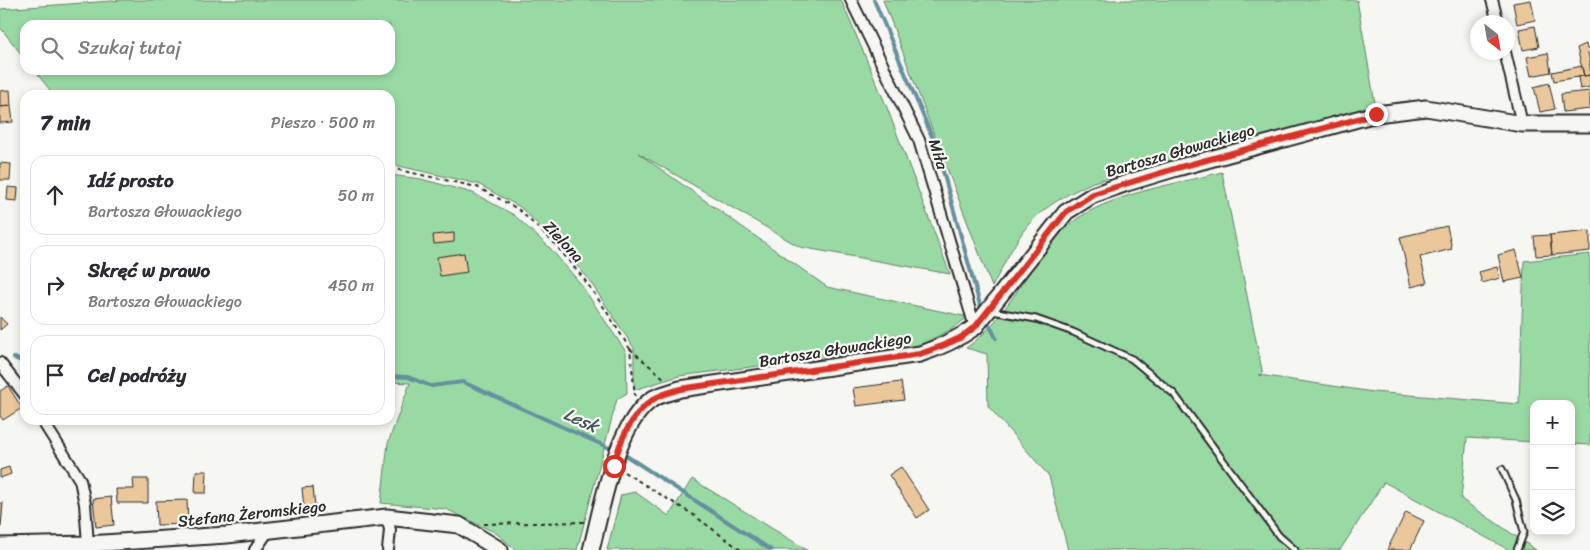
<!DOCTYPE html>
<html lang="pl">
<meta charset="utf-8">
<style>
:root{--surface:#fff;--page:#f7f7f7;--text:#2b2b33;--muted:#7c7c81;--line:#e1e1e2}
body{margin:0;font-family:Sriracha,sans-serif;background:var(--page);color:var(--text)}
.controls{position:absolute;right:15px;bottom:15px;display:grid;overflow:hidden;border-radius:10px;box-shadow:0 2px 8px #0003}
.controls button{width:45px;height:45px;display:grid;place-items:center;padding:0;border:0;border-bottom:1px solid var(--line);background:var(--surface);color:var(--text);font:25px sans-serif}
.compass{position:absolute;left:1470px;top:15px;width:45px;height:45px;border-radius:50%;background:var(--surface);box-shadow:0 2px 8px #0003;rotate:149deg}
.stop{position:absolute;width:15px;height:15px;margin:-11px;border:4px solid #d93025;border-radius:50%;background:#fff}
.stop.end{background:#d93025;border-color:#fff;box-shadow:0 1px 5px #0008}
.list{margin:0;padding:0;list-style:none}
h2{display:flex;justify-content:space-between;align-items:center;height:65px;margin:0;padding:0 20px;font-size:21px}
h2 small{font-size:16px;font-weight:400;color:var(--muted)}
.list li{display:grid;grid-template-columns:32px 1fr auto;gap:15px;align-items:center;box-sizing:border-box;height:80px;margin:0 10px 10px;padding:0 10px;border:1px solid var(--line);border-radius:15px}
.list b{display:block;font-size:19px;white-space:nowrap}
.list p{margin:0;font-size:16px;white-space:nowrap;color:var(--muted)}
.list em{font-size:16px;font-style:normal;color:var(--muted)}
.icon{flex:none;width:28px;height:28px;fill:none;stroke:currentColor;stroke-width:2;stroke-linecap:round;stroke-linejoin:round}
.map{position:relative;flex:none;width:1590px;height:550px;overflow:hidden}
.search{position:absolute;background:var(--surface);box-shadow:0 2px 8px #0003;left:20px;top:20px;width:375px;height:55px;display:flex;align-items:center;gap:12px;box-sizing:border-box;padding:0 18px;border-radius:15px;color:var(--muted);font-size:19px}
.panel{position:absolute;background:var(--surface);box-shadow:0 2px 8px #0003;left:20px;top:90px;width:375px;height:335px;border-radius:15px}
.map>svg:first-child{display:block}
.green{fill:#99daa4;stroke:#628268}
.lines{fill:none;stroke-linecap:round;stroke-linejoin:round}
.stream{stroke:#65919f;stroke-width:4}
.building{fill:#ebc89c;stroke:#2b2b2b}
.lane-casing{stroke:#2b2b2b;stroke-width:9}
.street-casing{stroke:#2b2b2b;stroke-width:14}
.secondary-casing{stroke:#2b2b2b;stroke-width:19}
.path{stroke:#2b2b2b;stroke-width:2;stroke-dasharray:4 4;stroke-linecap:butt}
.lane{stroke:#f6f6f2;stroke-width:5}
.street{stroke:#f6f6f2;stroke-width:10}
.secondary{stroke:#f6f6f2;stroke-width:15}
.route{stroke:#d93025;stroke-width:6}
.labels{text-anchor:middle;stroke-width:4.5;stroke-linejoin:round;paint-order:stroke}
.street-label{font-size:16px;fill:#2b2b2b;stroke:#f6f6f2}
.water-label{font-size:18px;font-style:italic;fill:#43565c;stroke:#f6f6f2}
</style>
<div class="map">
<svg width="1590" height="550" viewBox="0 0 1590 550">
<rect width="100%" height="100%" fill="#f6f6f2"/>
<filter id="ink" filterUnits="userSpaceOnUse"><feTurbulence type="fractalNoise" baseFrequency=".02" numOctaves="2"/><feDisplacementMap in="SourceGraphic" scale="10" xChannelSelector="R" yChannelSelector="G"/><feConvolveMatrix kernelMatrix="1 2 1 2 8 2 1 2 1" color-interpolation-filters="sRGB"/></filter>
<g filter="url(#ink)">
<path class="green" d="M125 0H841L886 105 950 274 800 247 638 153 827 287 968 317 950 330 918 346 679 376 634 390V348L587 277 556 242 520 207 478 184 390 164V95H54L34 70H390V25H25V59L0 27V9Z
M883 0H1357L1376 109 1093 182C1068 194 1041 207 1024 230 1012 247 1002 268 992 287Z
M1222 172 1263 375H1259L1373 392 1519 404 1524 261 1590 254V445L1571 444V404H1534V442L1467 438 1461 499 1536 550H1509L1384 482 1340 550H1068L1049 476 988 406 987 354 966 348C1010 318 1027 263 1065 228 1103 194 1174 185 1222 172Z
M390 175 421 179 473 193 514 215 550 248 580 283 626 352 627 393 617 399 577 550H516L496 533 446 509 381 503 388 443 410 383 390 382Z
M692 479 807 550H607L621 495 635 492 669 516Z"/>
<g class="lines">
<path class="stream" d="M874 0 936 146 980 305
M990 326 996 338
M14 358 25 362
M390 376 408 377 431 386 463 382 616 451
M622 453 771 550"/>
</g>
<path class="building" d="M1531 0 1535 20 1517 24 1513 3Z
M1535 26 1539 47 1523 50 1519 29Z
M1586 44 1590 62V75L1584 76 1577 48Z
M1548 53 1551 72 1531 76 1527 57Z
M1582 66 1584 76 1554 81 1552 72Z
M1590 75V87L1580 89 1578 77Z
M1549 83 1555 109 1540 112 1534 87Z
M10 90 11 106 0 107V91Z
M1590 91V109L1563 112 1561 94Z
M11 106 13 122 0 123V107Z
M0 163 11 164 10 180H0Z
M8 187 18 188 17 201 7 200Z
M1447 226 1452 249 1420 257 1427 283 1411 287 1400 237Z
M1590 231V251L1552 255 1550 235Z
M454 233V242L434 244 433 235Z
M1550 235 1552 255 1536 256 1534 236Z
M1516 250 1523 278 1504 282 1498 255Z
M464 253 467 272 440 276 437 257Z
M1497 267 1500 278 1482 283 1479 272Z
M0 317 7 324 0 330Z
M901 382 904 400 856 406 853 388Z
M8 386 22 408 3 420 0 416V391Z
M9 467 11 474 0 478V470Z
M901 467 929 510 917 518 889 475Z
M196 471H207L206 493H195Z
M133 479H148V503H117L116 489H134Z
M313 487 315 506 304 508 302 488Z
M111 497 114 525 96 527 93 499Z
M187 500 188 524 157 525 156 501Z
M0 503H3L1 527H0Z
M1406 512 1424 521 1410 550H1387Z"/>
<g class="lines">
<defs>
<path id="lane" d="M992 311 1036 319 1073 332 1132 359 1174 394 1279 536 1295 550
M1502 469 1516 500 1524 532 1517 550"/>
<path id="street" d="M851 0 919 140 975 327
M1492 0 1498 22
M1505 52 1522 124
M0 363 25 395
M42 420 80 480 85 504 88 544
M387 517 390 530 388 550
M255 550 268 531"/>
<path id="secondary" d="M0 546 88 544 227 535 387 517 459 525 500 550
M591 550C602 508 616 421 654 398 662 394 672 392 680 389L920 354C941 347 958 339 975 327L1066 212 1093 195 1127 183 1177 168 1376 114 1426 108 1522 124H1590"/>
</defs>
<use href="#lane" class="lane-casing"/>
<use href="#street" class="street-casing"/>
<use href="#secondary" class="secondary-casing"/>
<path class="path" d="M390 168 477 187 518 209 554 243 584 279 605 309 630 349 635 396
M630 349 666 380
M624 472 692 514 741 550
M484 524 584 522"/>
<use href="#lane" class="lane"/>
<use href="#street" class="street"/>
<use href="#secondary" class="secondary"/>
</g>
</g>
<g class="lines" filter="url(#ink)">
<path class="route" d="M614 466C619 441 632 413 654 399 661 394 672 392 680 389L920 354 942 346 960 338 975 327 1066 212 1093 194 1177 168 1376 114"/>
</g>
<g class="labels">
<g class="street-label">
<text transform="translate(1180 150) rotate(-16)" y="6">Bartosza Głowackiego</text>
<text transform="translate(939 154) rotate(73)" y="6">Miła</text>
<text transform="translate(564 241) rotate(47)" y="6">Zielona</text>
<text transform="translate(835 349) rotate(-9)" y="6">Bartosza Głowackiego</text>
<text transform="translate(252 513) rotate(-6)" y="6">Stefana Żeromskiego</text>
</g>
<g class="water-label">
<text transform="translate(581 420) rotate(24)" y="6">Lesk</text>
</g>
</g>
</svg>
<div class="controls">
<button>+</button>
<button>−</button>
<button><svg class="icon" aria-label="layers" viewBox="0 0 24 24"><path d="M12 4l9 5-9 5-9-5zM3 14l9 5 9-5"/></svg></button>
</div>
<svg class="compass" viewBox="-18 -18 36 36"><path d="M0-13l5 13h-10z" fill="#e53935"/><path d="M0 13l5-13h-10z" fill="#7c7c81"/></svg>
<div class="stop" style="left:614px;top:466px"></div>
<div class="stop end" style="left:1376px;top:114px"></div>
<div class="search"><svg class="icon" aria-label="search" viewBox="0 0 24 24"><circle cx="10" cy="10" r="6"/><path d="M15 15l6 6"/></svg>Szukaj tutaj</div>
<section class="panel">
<h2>7 min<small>Pieszo · 500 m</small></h2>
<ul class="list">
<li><svg class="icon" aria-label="ahead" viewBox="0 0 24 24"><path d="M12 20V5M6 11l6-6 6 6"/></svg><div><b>Idź prosto</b><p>Bartosza Głowackiego</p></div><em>50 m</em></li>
<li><svg class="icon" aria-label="right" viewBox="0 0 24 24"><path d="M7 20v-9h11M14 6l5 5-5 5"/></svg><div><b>Skręć w prawo</b><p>Bartosza Głowackiego</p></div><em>450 m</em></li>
<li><svg class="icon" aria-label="arrive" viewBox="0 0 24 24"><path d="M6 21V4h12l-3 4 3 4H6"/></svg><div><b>Cel podróży</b></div></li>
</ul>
</section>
</div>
